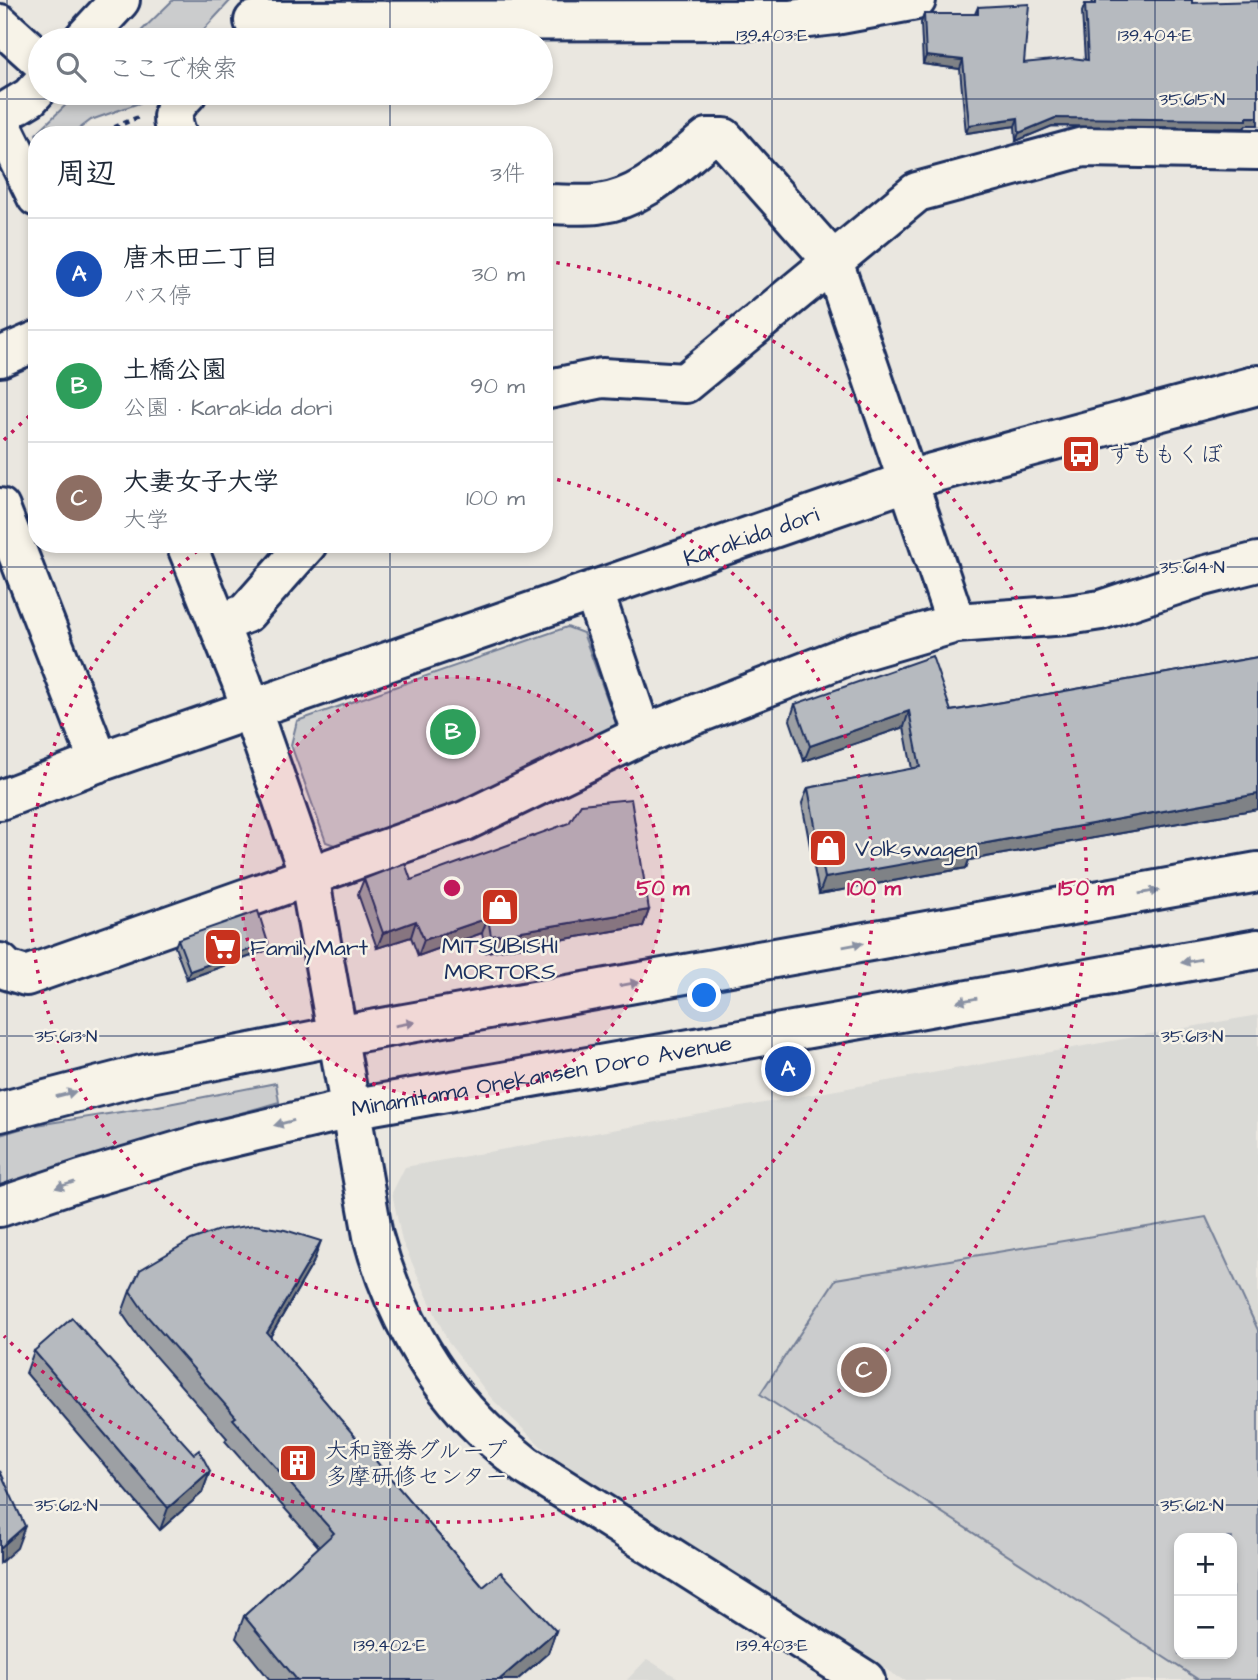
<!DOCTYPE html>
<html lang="ja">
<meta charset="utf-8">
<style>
:root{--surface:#fff;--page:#f6f6f7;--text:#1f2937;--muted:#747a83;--line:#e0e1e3;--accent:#c8321e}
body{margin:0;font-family:"Architects Daughter","Klee One",sans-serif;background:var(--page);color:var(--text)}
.controls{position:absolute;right:21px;bottom:21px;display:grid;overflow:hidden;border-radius:14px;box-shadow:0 4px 10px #0003}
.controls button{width:63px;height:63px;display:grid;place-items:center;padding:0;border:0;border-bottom:2px solid var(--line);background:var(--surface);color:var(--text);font:35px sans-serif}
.you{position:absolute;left:705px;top:996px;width:24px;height:24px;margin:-18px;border:5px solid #fff;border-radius:50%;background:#1a73e8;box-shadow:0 0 0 10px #1a73e833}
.badge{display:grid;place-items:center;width:46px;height:46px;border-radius:50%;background:var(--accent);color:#fff;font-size:23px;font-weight:700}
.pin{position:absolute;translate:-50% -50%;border:4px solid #fff;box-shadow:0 2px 7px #0006}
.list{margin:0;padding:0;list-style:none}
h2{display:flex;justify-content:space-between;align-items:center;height:91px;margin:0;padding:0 28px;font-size:30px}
h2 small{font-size:23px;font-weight:400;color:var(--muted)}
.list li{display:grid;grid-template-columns:46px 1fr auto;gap:21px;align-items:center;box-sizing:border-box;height:112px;padding:0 28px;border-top:2px solid var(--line)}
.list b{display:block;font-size:26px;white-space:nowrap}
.list p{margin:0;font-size:23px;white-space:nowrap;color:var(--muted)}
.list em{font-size:23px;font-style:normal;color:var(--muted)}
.icon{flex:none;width:38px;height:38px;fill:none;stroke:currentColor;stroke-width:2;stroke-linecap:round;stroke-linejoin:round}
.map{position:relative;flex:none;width:1258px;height:1680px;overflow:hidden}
.search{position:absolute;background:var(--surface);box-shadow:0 4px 10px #0003;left:28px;top:28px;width:525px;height:77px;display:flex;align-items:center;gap:18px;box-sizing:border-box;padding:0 24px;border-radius:38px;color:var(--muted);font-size:26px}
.panel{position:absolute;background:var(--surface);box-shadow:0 4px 10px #0003;left:28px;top:126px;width:525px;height:427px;border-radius:28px}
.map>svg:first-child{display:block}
.built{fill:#dadad6;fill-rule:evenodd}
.green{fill:#cbcccd;stroke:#737e96;stroke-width:2;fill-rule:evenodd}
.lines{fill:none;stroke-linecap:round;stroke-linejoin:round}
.minor-casing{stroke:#1b2f5e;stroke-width:44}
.major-casing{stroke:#1b2f5e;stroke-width:44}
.path{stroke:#1b2f5e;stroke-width:4.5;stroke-dasharray:5 5;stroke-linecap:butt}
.minor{stroke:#f7f3e8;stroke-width:38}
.major{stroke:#f7f3e8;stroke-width:38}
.wall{fill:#9da0a4;stroke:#1b2f5e;stroke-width:2}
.shaded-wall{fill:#7f8286;stroke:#1b2f5e;stroke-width:2}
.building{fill:#b6babf;stroke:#1b2f5e;stroke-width:2}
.oneway{fill:#8991a3}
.ticks{fill:none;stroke:#1b2f5e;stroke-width:2;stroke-opacity:0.45}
.ring{fill:none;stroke:#c2185b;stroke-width:3.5;stroke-dasharray:3.5 7}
.labels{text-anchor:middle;stroke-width:5;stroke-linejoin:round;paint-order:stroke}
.poi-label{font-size:23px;fill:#1b2f5e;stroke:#f7f3e8;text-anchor:start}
.street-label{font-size:23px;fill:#1b2f5e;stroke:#f7f3e8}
.ticks-label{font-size:18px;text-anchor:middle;fill:#1b2f5e;stroke:#f7f3e8;stroke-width:5;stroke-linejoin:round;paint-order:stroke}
.centre{fill:#c2185b;stroke:#f7f3e8;stroke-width:3.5}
.ring-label{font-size:21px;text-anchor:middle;font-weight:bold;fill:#c2185b;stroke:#f7f3e8;stroke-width:5;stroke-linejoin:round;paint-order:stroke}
</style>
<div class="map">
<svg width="1258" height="1680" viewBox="0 0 1258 1680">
<rect width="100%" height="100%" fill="#eae7e0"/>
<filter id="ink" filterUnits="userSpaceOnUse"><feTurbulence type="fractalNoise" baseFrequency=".0143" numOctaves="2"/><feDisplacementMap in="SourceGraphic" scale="14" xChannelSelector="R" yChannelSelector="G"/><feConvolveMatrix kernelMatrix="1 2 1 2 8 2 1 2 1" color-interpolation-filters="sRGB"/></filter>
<g filter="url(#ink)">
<path class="built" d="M1258 1015V1680H903L574 1478 492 1399 448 1342 402 1241 392 1193 405 1167ZM1179 1538H1232V1654H1179Z
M647 1659 681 1680H627Z"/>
<path class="green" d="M173 0H231L194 40H132Z
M78 93H151L148 100 91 120 71 135 37 136 36 134Z
M567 627 583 633 616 723 607 741 480 800 346 849 326 842 291 745 297 721Z
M276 1083 279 1102 157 1137 0 1189V1135L30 1126 153 1107Z
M1206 1217 1258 1330V1680H1199L760 1394 836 1279ZM1179 1538H1232V1654H1179Z"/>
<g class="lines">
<defs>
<g id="minor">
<path d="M254 21 791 20 835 15 916 0"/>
<path d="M0 24 40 60"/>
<path d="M83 40 120 0"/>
<path d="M0 115 30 97 40 86"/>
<path d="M0 122 37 197"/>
<path d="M177 135C169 116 173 107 187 93"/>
<path d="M544 204C562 204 581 206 598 204 643 199 675 164 708 138H724L833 261 956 623"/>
<path d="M0 357 37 341"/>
<path d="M544 390 602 378 685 383 917 192 1083 147 1258 150"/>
<path d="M0 508 99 762"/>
<path d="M186 544 241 680 309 875 373 1236C392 1307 430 1378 484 1430 497 1443 512 1454 525 1465L865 1680"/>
<path d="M594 592 642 735"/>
<path d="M220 624 246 613 307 544"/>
<path id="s1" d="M0 800 99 762 932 473 1258 385"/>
<path d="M0 963 7 970 26 976 465 821 642 735 857 652 956 623 1068 615 1101 610 1203 576 1258 562"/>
</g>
<g id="major">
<path d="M0 1112 150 1073 337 1036 1258 872"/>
<path id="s2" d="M0 1207 81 1180 202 1144 350 1109 1258 949"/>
</g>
</defs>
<use href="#minor" class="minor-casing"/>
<use href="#major" class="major-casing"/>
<path class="path" d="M96 135 141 116"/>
<use href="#minor" class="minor"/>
<use href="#major" class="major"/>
</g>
<path class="wall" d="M1092 0H1192V3L1258 125H1246L1244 128 1052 126 1016 141 1015 126 966 133 960 69 923 64 921 23 924 14H975L978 7 1024 63 1085 60 1082 12 1085 4H1093Z
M1258 657V809L969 860 966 868 819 894 802 803 808 788 912 769 904 727 804 761 790 720 795 704 951 711Z
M364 879 411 880 649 910 643 926 486 952 482 933 418 956 411 937 377 948 358 894Z
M178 939 268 943 265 951 187 979 175 947Z
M313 1263 270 1337 483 1587 556 1631 548 1653 517 1680H270L236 1638 244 1616 319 1547 225 1441 227 1438 139 1338 122 1313 130 1291Z
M34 1351 194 1454 210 1471 202 1493 160 1530 26 1373Z"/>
<path class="shaded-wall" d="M926 56 963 60 960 69 923 64Z
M1258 117V125H1246L1244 128 1052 126 1016 141 1019 133 1055 118Z
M1018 118 1015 126 966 133 969 125Z
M909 711 904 727 804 761 810 746Z
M1258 794V809L969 860 966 868 819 894 825 878 970 846Z
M649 910 643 926 486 952 491 936Z
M488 918 482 933 418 956 424 940Z
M416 921 411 937 377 948 383 933Z
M268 943 265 951 187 979 190 971Z
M321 1241 313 1263 259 1356 267 1333Z
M210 1471 202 1493 160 1530 168 1508Z
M25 1526 17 1548 0 1563V1548Z
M556 1631 548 1653 517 1680H499Z"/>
<path class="building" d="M1096 0H1192V3L1258 1V117H1247V120L1055 118 1019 133 1018 118 969 125 963 60 926 56 924 14H978V7L1029 4 1024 63 1072 58 1088 60 1085 4H1096Z
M932 656 951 711 1258 657V794L970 846 972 852 825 878 808 788 920 767 909 711 810 746 795 704Z
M631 799 649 910 491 936 488 918 424 940 416 921 383 933 364 879 405 863 411 880 569 823 581 804Z
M258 911 268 943 190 971 178 939Z
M254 1225 285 1230 321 1241 267 1333 483 1587 501 1572 556 1631 499 1680H297L244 1616 334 1533 233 1419 236 1417 147 1316 130 1291 140 1270 191 1240 219 1230Z
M72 1318 194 1454 199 1450 210 1471 168 1508 34 1351Z
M0 1471 25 1526 0 1548Z"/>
<defs><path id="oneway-solid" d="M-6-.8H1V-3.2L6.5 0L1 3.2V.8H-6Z" transform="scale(1.75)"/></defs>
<g class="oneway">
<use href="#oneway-solid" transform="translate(1149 892) rotate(-10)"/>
<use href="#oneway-solid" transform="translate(853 945) rotate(-10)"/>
<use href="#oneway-solid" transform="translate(1191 961) rotate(170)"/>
<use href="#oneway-solid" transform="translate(629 984) rotate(-10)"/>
<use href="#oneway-solid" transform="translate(967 1000) rotate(170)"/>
<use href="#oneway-solid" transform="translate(405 1024) rotate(-10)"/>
<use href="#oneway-solid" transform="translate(66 1094) rotate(-14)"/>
<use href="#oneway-solid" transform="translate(284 1123) rotate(166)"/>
<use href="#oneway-solid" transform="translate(65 1185) rotate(162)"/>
</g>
</g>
<path class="ticks" d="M7 0V1680M390 0V40M772 0V1680M1155 0V1680M390 93V135M0 99H1258M390 544V1680M0 567H1258M0 1036H1258M0 1505H1258"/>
<circle cx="452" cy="888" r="211" fill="#c2185b" fill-opacity=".12"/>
<g class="ring">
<circle cx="452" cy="888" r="211"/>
<path d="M547 477A422 422 0 1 1 207 544"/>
<path d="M4 440A634 634 0 0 1 36 410M546 261A634 634 0 1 1 4 1336"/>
</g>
<defs>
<symbol id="bus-square" viewBox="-11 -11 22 22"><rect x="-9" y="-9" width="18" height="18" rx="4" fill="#c8321e" stroke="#f7f3e8"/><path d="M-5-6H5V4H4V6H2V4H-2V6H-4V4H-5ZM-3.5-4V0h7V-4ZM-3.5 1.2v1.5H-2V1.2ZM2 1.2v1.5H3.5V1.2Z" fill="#fff"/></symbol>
<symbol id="shop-square" viewBox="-11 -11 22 22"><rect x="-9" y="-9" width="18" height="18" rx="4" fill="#c8321e" stroke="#f7f3e8"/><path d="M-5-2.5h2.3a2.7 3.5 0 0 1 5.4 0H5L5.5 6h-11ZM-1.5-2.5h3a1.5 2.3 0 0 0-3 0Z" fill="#fff"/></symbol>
<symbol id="supermarket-square" viewBox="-11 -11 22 22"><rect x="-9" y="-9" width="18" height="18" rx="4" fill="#c8321e" stroke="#f7f3e8"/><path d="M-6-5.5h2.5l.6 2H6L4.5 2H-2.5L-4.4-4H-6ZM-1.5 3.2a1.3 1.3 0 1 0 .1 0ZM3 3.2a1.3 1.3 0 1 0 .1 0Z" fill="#fff"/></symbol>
<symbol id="building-square" viewBox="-11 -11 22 22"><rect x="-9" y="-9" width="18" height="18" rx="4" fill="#c8321e" stroke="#f7f3e8"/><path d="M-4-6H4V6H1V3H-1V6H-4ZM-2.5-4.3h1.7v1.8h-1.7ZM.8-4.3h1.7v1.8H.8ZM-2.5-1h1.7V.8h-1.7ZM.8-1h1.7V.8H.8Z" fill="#fff"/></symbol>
</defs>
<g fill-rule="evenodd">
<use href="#bus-square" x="1059" y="432" width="44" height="44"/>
<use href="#shop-square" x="806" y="826" width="44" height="44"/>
<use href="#shop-square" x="478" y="885" width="44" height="44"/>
<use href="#supermarket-square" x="201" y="925" width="44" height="44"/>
<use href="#building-square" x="276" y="1441" width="44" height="44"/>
</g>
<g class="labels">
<g class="poi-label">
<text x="1108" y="462">すももくぼ</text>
<text x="855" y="856">Volkswagen</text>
<text x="500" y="953" text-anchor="middle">MITSUBISHI<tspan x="500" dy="26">MORTORS</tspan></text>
<text x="250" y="955">FamilyMart</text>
<text x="325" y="1458">大和證券グループ<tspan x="325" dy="26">多摩研修センター</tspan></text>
</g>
<g class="street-label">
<text dy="8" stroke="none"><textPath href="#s1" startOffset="796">Karakida dori</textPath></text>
<text dy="8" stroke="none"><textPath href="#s2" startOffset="558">Minamitama Onekansen Doro Avenue</textPath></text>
</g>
</g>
<g class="ticks-label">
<text x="772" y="41">139.403°E</text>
<text x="1155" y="41">139.404°E</text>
<text x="1192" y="105">35.615°N</text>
<text x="1192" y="573">35.614°N</text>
<text x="66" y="1042">35.613°N</text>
<text x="1192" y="1042">35.613°N</text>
<text x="66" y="1511">35.612°N</text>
<text x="1192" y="1511">35.612°N</text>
<text x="390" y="1651">139.402°E</text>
<text x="772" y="1651">139.403°E</text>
</g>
<circle cx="452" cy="888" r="10" class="centre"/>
<g class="ring-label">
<text x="663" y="895">50 m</text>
<text x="874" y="895">100 m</text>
<text x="1086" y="895">150 m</text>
</g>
</svg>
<div class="controls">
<button>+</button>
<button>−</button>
</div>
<div class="you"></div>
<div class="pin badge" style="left:788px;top:1069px;background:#1a4fb4">A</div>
<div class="pin badge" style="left:453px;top:732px;background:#2e9e5b">B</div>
<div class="pin badge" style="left:864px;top:1370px;background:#8d6e63">C</div>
<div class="search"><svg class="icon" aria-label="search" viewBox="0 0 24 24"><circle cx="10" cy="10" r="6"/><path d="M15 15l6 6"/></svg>ここで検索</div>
<section class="panel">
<h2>周辺<small>3件</small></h2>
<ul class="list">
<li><span class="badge" style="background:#1a4fb4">A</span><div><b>唐木田二丁目</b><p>バス停</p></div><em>30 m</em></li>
<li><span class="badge" style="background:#2e9e5b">B</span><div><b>土橋公園</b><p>公園 · Karakida dori</p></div><em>90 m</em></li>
<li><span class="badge" style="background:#8d6e63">C</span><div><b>大妻女子大学</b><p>大学</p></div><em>100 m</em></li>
</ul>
</section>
</div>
